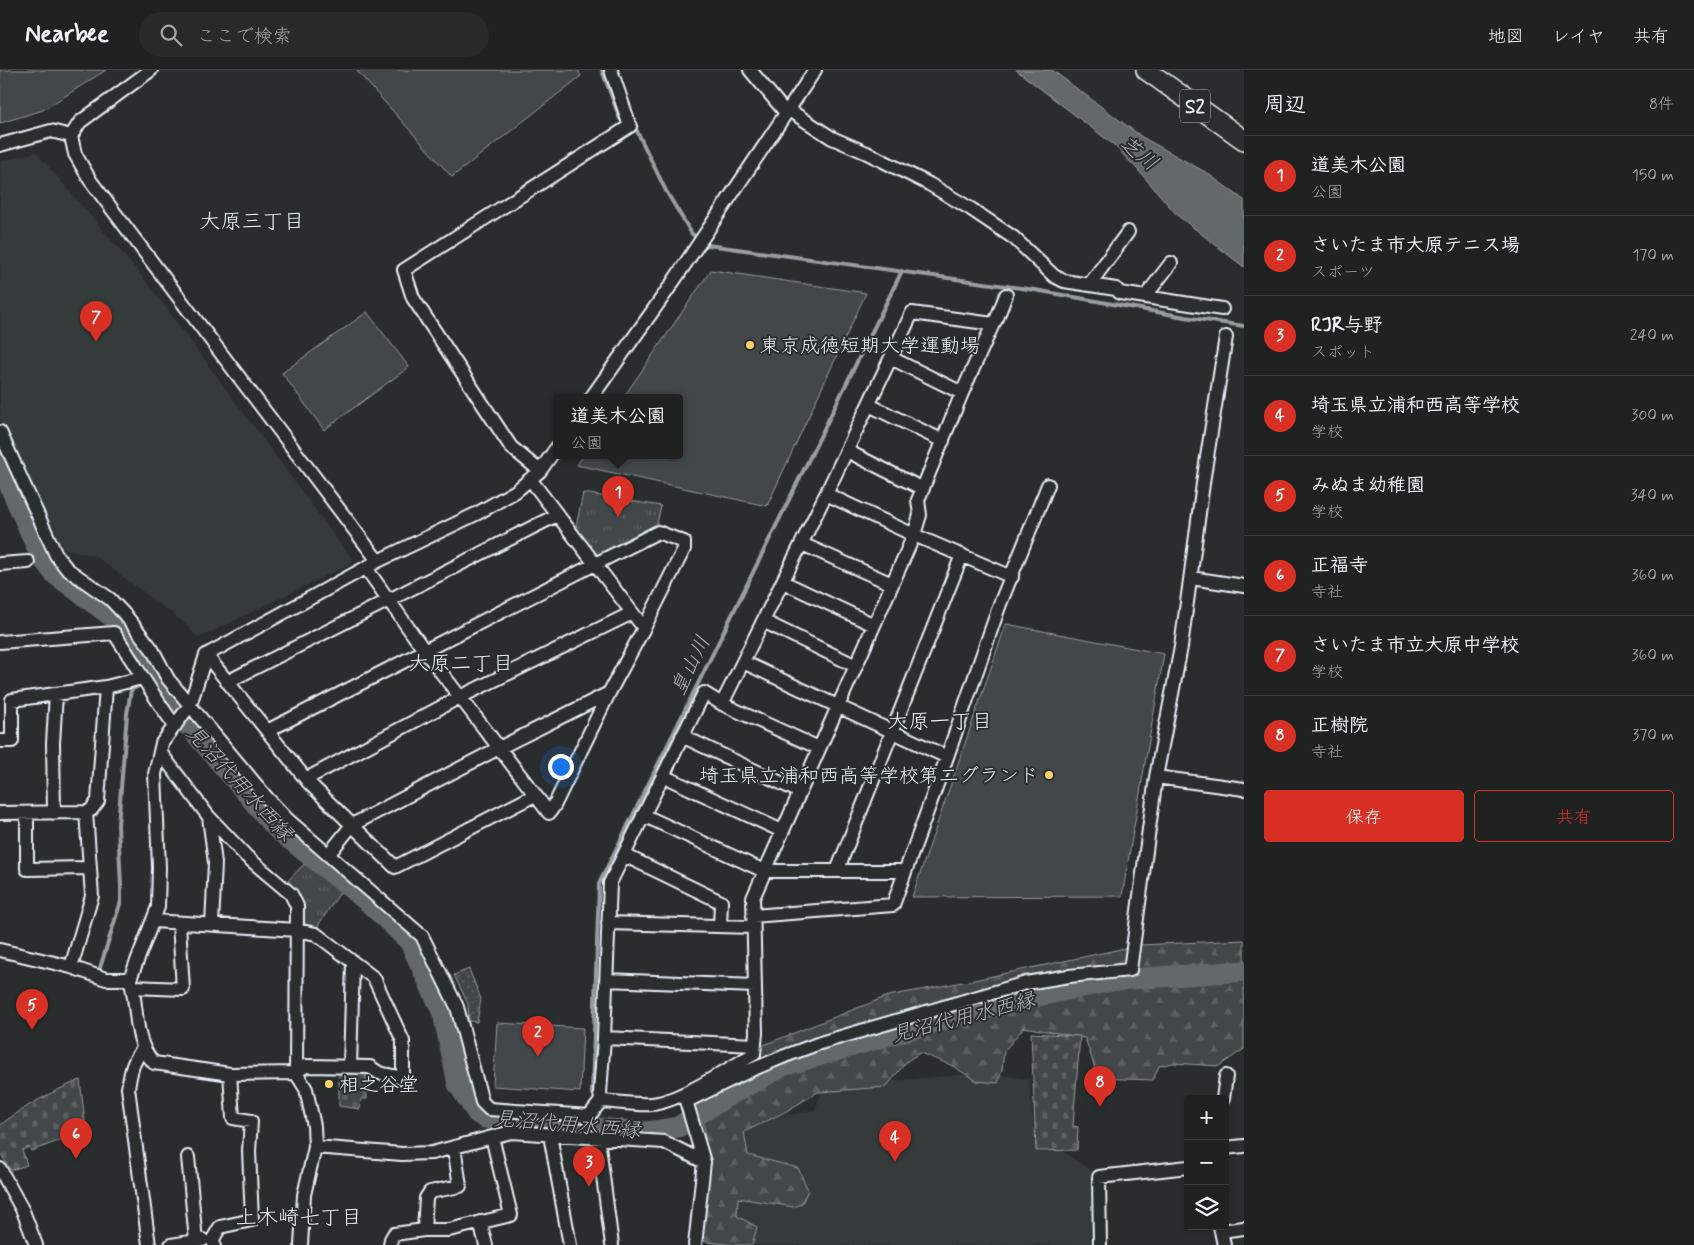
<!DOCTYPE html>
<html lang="ja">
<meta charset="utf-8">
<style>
:root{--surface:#202222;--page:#282a2a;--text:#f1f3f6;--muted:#a2a4a5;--line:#3d3f40;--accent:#d93025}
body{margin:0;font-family:Mynerve,"Klee One",sans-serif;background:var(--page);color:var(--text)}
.controls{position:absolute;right:15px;bottom:15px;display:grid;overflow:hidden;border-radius:5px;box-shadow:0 2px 8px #0003}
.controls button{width:45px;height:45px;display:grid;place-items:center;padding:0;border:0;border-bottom:1px solid var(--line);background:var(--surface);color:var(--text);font:25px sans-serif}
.you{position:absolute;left:560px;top:696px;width:18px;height:18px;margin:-12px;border:4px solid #fff;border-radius:50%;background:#1a73e8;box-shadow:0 0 0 8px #1a73e833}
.badge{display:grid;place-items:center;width:32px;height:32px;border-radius:50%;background:var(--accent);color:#fff;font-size:16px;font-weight:700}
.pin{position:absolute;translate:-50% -41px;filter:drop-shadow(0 1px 2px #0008)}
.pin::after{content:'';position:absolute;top:26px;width:18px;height:15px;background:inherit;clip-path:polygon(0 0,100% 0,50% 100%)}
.popup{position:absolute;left:553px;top:324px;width:130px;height:65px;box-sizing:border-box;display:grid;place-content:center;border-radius:5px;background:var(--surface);filter:drop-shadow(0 1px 4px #0005);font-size:16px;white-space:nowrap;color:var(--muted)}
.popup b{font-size:19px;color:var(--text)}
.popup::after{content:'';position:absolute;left:50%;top:100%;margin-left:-10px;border:10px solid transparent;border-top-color:var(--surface)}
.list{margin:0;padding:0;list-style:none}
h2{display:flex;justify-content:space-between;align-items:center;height:65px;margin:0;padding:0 20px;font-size:21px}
h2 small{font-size:16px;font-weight:400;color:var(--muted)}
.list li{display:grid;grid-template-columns:32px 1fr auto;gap:15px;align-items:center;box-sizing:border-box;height:80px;padding:0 20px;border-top:1px solid var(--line)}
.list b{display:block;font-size:19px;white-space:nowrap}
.list p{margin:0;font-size:16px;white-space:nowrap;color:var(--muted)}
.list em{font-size:16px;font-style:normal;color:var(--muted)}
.actions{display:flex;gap:10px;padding:15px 20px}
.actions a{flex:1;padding:11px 0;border:1px solid var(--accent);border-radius:5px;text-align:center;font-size:18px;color:var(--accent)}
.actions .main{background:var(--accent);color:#fff}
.icon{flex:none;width:28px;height:28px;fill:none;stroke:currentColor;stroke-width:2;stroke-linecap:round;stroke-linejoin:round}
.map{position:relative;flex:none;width:1244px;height:1175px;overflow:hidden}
header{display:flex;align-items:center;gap:30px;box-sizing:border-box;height:70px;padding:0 25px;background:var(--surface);border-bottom:1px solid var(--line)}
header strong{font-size:24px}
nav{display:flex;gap:28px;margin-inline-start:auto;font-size:18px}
.search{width:350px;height:45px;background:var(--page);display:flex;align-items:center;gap:12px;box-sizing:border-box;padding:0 18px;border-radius:28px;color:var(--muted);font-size:19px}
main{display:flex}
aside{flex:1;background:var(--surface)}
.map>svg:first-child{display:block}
.built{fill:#363a3b}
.grass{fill:#424648;stroke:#959ca0}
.forest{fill:url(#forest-firs);stroke:#959ca0}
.cemetery{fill:url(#cemetery-stones);stroke:#959ca0}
.park{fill:url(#park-tufts);stroke:#959ca0}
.garden{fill:url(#garden-dots);stroke:#959ca0}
.water{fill:#63686b;stroke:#989fa3}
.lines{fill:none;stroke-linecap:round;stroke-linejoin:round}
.stream{stroke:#989fa3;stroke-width:4}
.river{stroke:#63686b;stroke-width:21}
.minor-casing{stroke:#e8f1f8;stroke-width:16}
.highway-casing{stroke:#e8f1f8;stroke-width:22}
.minor{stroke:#2a2d2e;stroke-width:12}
.highway{stroke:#2a2d2e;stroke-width:19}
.poi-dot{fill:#ffd166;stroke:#2a2d2e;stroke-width:2}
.labels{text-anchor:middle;stroke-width:4;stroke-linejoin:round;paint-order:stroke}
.shield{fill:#2a2d2e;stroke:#afb6bb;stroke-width:1}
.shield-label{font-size:19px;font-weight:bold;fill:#e8f1f8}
.poi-label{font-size:20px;fill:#e8f1f8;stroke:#2a2d2e;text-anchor:start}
.water-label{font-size:21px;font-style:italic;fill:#acb3b9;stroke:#2a2d2e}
.neighbourhood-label{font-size:21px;fill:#e8f1f8;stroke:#2a2d2e}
</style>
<header>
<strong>Nearbee</strong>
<div class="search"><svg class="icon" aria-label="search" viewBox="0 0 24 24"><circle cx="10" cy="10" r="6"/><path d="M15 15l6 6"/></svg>ここで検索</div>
<nav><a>地図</a><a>レイヤ</a><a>共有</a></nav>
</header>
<main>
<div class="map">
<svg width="1244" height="1175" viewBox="0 0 1244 1175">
<defs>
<pattern id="forest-firs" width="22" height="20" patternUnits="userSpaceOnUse" patternTransform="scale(1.25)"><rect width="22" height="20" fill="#424648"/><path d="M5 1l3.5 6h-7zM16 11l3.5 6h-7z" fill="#5d6163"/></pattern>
<pattern id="cemetery-stones" width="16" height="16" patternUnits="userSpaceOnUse" patternTransform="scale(1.25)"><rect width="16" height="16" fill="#424648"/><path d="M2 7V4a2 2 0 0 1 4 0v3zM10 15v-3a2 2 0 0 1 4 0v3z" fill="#5d6163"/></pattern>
<pattern id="park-tufts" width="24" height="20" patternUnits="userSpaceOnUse" patternTransform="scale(1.25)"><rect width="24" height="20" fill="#424648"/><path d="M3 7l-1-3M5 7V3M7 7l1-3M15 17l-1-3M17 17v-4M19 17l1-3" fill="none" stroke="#5d6163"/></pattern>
<pattern id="garden-dots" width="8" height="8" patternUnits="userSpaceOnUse" patternTransform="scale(1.25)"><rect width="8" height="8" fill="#424648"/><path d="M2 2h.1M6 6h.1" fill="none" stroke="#5d6163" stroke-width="1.8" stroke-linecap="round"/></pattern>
</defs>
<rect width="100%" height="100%" fill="#2a2d2e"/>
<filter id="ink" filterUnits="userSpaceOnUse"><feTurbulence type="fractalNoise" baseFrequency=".02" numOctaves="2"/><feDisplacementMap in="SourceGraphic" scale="10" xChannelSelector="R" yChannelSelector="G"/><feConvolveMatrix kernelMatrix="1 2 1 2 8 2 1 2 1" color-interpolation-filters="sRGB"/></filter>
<g filter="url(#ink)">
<path class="built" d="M36 82 146 211 354 492 199 568 181 550 95 486 59 477 0 349V92Z
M987 1003 1029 1009 1036 1082 1063 1081 1093 1102 1092 1175H716L707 1173 714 1111 708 1061 815 1040 824 1016Z"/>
<path class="grass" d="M0 0H106L43 40 0 53Z
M356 0H578L581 6 452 107Z
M711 200 866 223 767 436 577 395 583 386H679V328H623Z
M367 242 409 297 324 360 282 303Z
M1006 554 1164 584 1122 826 912 827Z
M497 953 583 958 580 1022 493 1016Z"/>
<path class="forest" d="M1244 870V979L1219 996 1173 993 1159 996 1153 1010 1095 1008 1094 995 1085 968 1024 957 1004 981 1002 1000 998 1013 977 1011 951 995 920 983 907 991 886 1017 818 1022 783 1043 744 1062 748 1085 798 1098 808 1120 802 1133 794 1137 738 1128 737 1146 757 1157 752 1175H733L701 1171 709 1107 702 1037 708 1025 754 1003 761 976 888 926 974 910 1140 875Z"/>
<path class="cemetery" d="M1031 963 1080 966 1073 1056 1078 1057 1077 1080 1036 1081Z
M339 1001H364L366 1004 367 1029H361L360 1039 339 1036Z
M80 1010 86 1061 31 1081 29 1077 22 1080 27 1095 11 1100 0 1083V1055C27 1035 49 1023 80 1010Z"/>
<path class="park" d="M583 423 661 436 656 458 599 488 576 457Z
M304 794 341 821 317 857 307 856C301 850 306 840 303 832 300 824 292 818 286 813Z"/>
<path class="garden" d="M469 899 481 929 477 952 469 951 468 934 454 905Z"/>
<path class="water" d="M1016 0H1052L1142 67 1207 103 1244 130V197L1177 145 1138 100 1114 75Z"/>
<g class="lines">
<path class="stream" d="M602 0 620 49 624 52
M632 57 637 61 666 121 692 164 708 175 1035 220 1185 247 1244 256
M99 901 121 831V816L118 755 127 644 131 620 142 614
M592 1023 599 814 902 201"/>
<path class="river" d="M0 394 36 475 44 490 55 504 114 548 131 570 152 606 170 634 277 759 368 832 410 872 443 943 458 1014 477 1043 485 1048 646 1062 678 1057 726 1027 783 996 968 943 1042 925 1117 910 1244 901"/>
<defs>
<path id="minor" d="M151 0 80 52 71 66 75 84 90 110 378 491
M750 0 786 43
M789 40 832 68 867 83 929 114 971 139 1014 168 1054 206 1064 211 1116 219 1120 223 1222 239
M0 75 51 61 71 66
M1089 215 1128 162
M1145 227 1171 193
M993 254 962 323 918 430 920 445 914 465 753 828 756 963 754 984C729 998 679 1032 652 1034 636 1035 618 1032 601 1031L600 1023 604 968 610 813 704 623 722 634 826 424 912 243 993 254 997 248 1006 225
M891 288 962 323
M591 328 669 218 815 0
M869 335 943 371
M0 362 56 485 67 499 110 529 126 546 152 579 168 609 268 729 287 749 422 866 457 937 482 1032 489 1039 589 1046 601 1031
M847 381 923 419
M540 401 511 377 413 228 404 200 630 56 611 0
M826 424 914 465 1012 507
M802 474 892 514
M0 494 28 492
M366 498 424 580 549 743 554 736 609 623 644 558 530 409
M1191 508 1244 516
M783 512 874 555
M763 551 856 596
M0 572 114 563C135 594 153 626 175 656
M206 585 309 713 395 797 535 725
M743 592 947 687
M227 612 557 445
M722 634 819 678
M267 661 658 462 684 472V479L644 558
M682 666 800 722
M0 671H12V630L106 617 138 609 140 603
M663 706 782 761
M1156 707 1244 719
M306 709 460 627 632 543
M0 743 86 742 91 740 98 731 106 617
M54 743 53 673 56 624
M27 744V799L89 798
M643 745 764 801H905
M209 747 215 793 212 854
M328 785 352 755 499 678 609 623
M624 785 721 832 720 856
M837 801 962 485
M753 846 893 835 947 687 1000 534 1048 415
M153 851 297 860 316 864 374 908 403 971V1008L379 1003 370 997 305 996 296 1003 297 836 291 824 246 786 209 747 160 682
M608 853 753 857
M0 880 71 897 106 909H130
M71 897 92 826 86 742
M606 910 755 916
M133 917 183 919 179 853
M604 968 755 975
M143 979C132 992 131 1001 128 1018L149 1175
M350 997 353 892
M684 1024 704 1092 695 1175
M691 1029 751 1000 785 986 820 973 1026 913 1069 906 1130 900 1156 707 1181 577 1204 406 1226 267
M1223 1029 1226 1006
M550 1065 570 1175
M598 1068 612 1175
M315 1077 402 1084 432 1083 511 1062 664 1072 704 1092
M1225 1078 1244 1076
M188 1087 196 1171
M0 1099 23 1141 36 1175
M480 1152 486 1175
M1220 1156 1224 1175
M424 1160 426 1128 430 1122 460 1116 454 1077
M1221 1161 1244 1158
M171 1175 203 1170
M214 1175 213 1169 220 1157 252 1150 249 1081 251 1051 233 1048 230 1004
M301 1175 304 1125 315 1077 314 1056 306 1019 296 1003 230 1004 154 993C132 970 139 937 130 909L158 837 159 797 155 704 162 673 190 635 206 585 378 491 478 443 516 421 540 401 557 377
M390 1175 391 1169 394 1164 424 1160H449L511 1145 492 1067
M1100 1175 1099 1107 1188 1097"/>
<path id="highway" d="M1146 0 1244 70"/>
</defs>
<use href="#minor" class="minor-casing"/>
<use href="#highway" class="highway-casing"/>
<use href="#minor" class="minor"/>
<use href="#highway" class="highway"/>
</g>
</g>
<g class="poi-dot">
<circle cx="750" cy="275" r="5"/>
<circle cx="1049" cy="705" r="5"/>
<circle cx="329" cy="1014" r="5"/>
</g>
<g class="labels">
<rect class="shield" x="1180" y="19.5" width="30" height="33" rx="4"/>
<g class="shield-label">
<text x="1195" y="43">S2</text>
</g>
<g class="poi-label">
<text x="760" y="282">東京成徳短期大学運動場</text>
<text x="1039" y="712" text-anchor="end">埼玉県立浦和西高等学校第二グランド</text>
<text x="339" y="1021">相之谷堂</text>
</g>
<g class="water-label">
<text transform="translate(1139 83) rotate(38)" y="7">芝川</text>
<text transform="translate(690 595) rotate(-64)" y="7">皇山川</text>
<text transform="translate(240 713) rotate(48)" y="7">見沼代用水西縁</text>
<text transform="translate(963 947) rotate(-14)" y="7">見沼代用水西縁</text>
<text transform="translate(567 1054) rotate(5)" y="7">見沼代用水西縁</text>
</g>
<g class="neighbourhood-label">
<text x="252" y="158">大原三丁目</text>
<text x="461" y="600">大原二丁目</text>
<text x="940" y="658">大原一丁目</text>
<text x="299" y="1154">上木崎七丁目</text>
</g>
</g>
</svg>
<div class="controls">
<button>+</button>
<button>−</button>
<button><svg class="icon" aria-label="layers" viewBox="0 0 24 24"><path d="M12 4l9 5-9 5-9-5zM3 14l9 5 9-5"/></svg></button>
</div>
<div class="you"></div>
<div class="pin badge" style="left:618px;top:447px">1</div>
<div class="popup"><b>道美木公園</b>公園</div>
<div class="pin badge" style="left:538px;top:987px">2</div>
<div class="pin badge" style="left:589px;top:1117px">3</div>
<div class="pin badge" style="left:895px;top:1092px">4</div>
<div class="pin badge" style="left:32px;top:960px">5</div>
<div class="pin badge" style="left:76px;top:1089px">6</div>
<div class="pin badge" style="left:96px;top:272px">7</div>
<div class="pin badge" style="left:1100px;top:1037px">8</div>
</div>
<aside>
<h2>周辺<small>8件</small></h2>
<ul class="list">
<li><span class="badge">1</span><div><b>道美木公園</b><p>公園</p></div><em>150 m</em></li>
<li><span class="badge">2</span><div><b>さいたま市大原テニス場</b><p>スポーツ</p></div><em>170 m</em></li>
<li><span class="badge">3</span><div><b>RJR与野</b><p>スポット</p></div><em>240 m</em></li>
<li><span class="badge">4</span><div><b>埼玉県立浦和西高等学校</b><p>学校</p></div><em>300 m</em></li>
<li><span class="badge">5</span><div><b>みぬま幼稚園</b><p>学校</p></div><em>340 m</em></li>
<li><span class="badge">6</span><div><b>正福寺</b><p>寺社</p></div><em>360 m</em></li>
<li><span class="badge">7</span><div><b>さいたま市立大原中学校</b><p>学校</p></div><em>360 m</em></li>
<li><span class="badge">8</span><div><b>正樹院</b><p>寺社</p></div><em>370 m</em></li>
</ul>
<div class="actions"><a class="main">保存</a><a>共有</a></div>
</aside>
</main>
